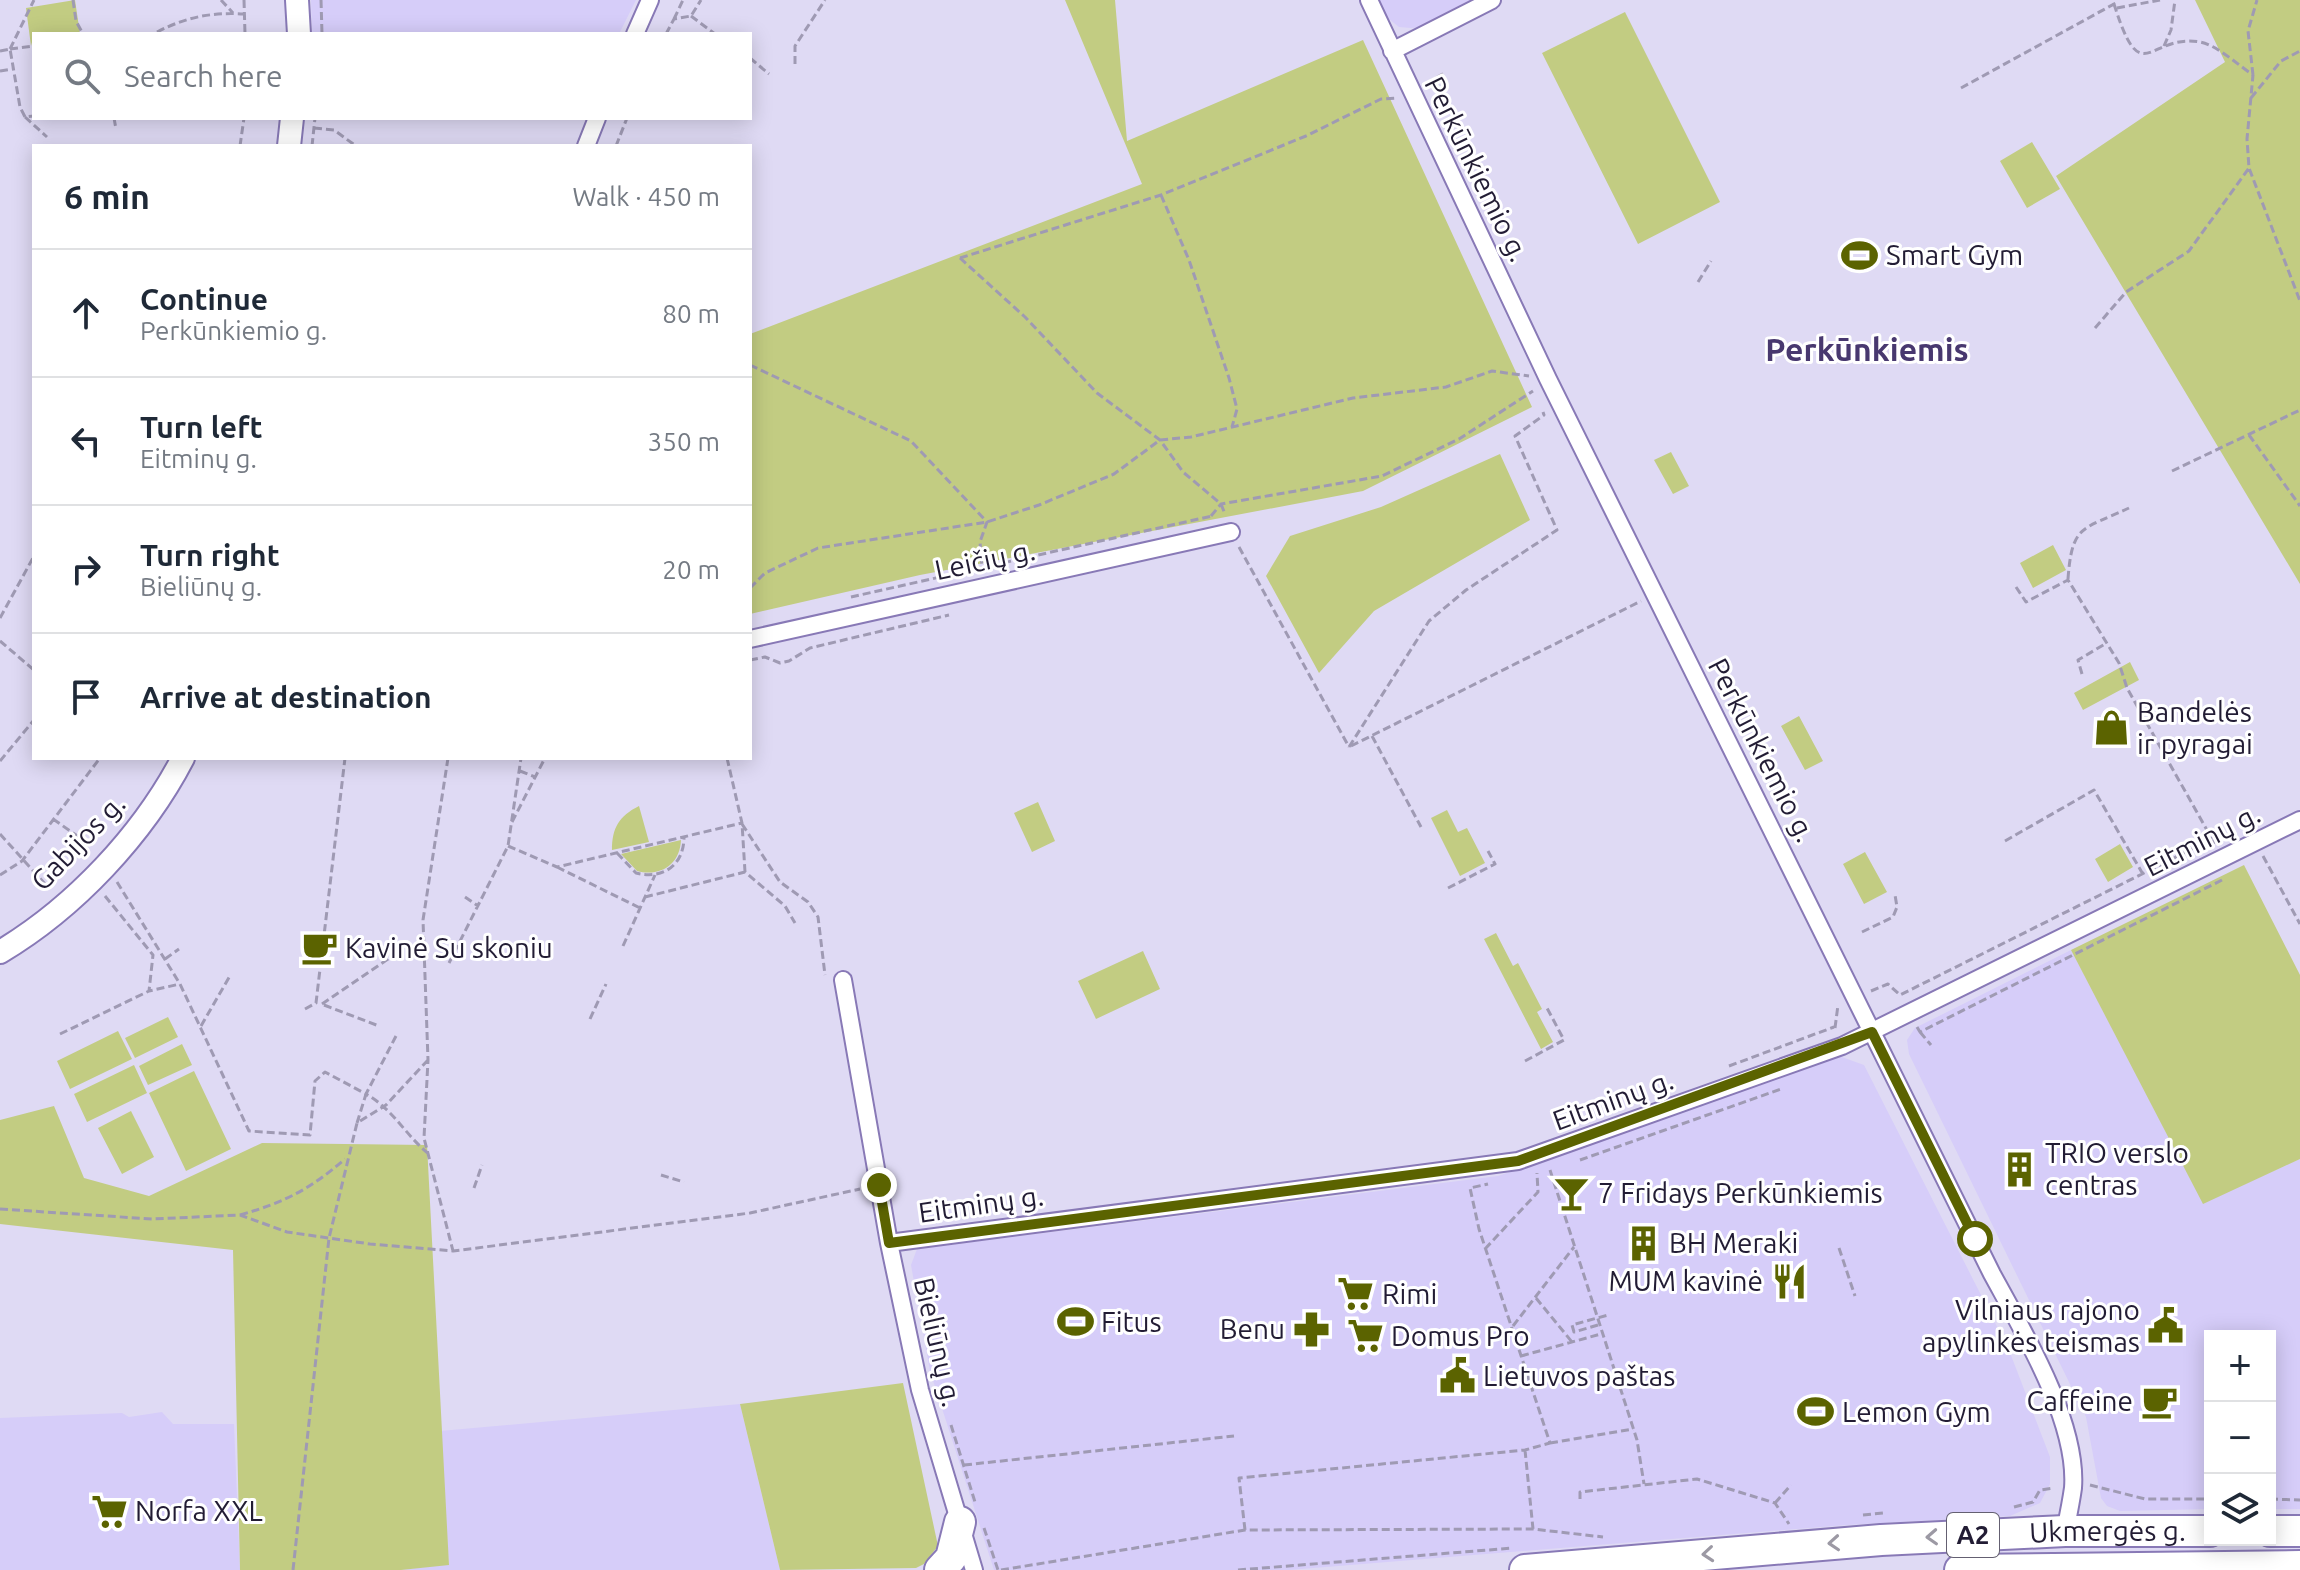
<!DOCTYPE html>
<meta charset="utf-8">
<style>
:root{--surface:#fff;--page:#f2f2f3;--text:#1f2937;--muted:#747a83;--line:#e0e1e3}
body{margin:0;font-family:Ubuntu,sans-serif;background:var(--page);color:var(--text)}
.controls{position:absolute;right:24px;bottom:24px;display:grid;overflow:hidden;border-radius:0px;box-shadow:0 4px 20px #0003}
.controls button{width:72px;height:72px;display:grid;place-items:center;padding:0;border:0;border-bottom:2px solid var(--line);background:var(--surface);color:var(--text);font:40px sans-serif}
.stop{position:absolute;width:24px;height:24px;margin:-18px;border:6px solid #5b6300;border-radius:50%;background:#fff}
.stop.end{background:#5b6300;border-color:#fff;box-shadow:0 2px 8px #0008}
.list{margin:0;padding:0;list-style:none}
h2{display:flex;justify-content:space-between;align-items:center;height:104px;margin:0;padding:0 32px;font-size:34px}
h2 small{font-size:26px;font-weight:400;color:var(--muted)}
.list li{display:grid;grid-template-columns:52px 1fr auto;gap:24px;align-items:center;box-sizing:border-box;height:128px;padding:0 32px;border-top:2px solid var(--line)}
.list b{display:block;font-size:30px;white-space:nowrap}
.list p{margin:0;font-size:26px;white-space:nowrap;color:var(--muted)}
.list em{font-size:26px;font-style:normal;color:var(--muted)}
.icon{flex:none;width:44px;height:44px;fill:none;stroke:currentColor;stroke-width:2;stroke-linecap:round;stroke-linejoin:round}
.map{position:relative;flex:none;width:2300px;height:1570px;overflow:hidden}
.search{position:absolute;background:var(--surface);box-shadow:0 4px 20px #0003;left:32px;top:32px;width:720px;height:88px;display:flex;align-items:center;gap:20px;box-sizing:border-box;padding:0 28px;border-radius:0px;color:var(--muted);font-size:30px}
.panel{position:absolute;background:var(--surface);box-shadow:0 4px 20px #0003;left:32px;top:144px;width:720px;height:616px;border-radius:0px}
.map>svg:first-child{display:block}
.built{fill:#d6cdf9}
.green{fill:#c2cc82}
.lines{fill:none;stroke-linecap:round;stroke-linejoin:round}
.street-casing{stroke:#8879b6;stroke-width:20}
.secondary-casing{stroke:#8879b6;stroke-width:26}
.highway-casing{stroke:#8879b6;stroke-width:34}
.path{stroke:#9f9ab3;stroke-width:3;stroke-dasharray:8 4;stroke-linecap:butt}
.street{stroke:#fff;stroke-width:16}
.secondary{stroke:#fff;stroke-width:22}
.highway{stroke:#fff;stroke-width:30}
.path-bridge{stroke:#9f9ab3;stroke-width:3;stroke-dasharray:8 4;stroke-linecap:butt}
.oneway{stroke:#9c99a4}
.route{stroke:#5b6300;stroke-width:10}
.labels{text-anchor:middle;stroke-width:6;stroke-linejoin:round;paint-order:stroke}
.shield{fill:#fff;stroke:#646071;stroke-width:2}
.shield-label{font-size:26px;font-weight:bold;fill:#221c34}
.street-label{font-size:28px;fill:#221c34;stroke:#fff}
.poi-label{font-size:28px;fill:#221c34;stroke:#fff;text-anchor:start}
.quarter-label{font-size:32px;font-weight:bold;fill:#48386f;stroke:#fff}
</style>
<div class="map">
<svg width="2300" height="1570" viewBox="0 0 2300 1570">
<rect width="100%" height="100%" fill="#dfdaf4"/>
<path class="built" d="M311 0H636L619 34H312Z
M1379 0H1479L1424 27 1411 28 1399 27 1389 19Z
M2071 950 2203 1203 2300 1159V1509H2270V1336H2210V1509L2120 1511 2107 1506 2101 1498 2086 1417 1909 1054 1907 1040 1915 1028Z
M1839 1056 1864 1065 2009 1350 2050 1457V1484L2040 1503 2010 1516 1846 1525 1289 1570H994L930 1371 911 1265 917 1249 1498 1176Z
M740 1404 780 1570H401L449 1564 440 1431Z
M162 1412 173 1424H234L240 1570H0V1418L122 1413 129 1417Z"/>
<path class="green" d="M75 0 80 34H34L31 46 26 8Z
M1065 0H1115L1127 141 1363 40 1532 407 1363 491 920 575 750 614V334L1142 184Z
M2195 0H2300V584L2056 176 2225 62Z
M1625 12 1720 202 1638 244 1542 53Z
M2032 142 2060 189 2027 208 2000 161Z
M1671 452 1689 486 1673 494 1654 460Z
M1500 454 1530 520 1374 611 1319 673 1266 576 1290 536 1381 507Z
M2053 545 2066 570 2033 588 2020 563Z
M2130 662 2139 680 2083 710 2074 693Z
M1799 716 1823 761 1805 770 1781 726Z
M1038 802 1055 841 1032 852 1014 813Z
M639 806 649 842 612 850C612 828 619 816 639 806Z
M1447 810 1458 832 1467 828 1485 863 1460 876 1431 818Z
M681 840C680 865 660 877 637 871L621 854Z
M2120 844 2133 867 2108 882 2095 859Z
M1865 852 1887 892 1864 904 1843 864Z
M2244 865 2300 975V1159L2203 1204 2071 950Z
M1496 933 1513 966 1518 963 1542 1009 1537 1012 1553 1042 1541 1049 1484 939Z
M1143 951 1160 989 1096 1019 1078 981Z
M168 1017 178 1037 135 1058 125 1038Z
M118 1031 132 1059 70 1089 57 1061Z
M182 1044 192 1065 148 1085 139 1066Z
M134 1065 147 1093 87 1122 74 1094Z
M194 1071 231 1149 186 1171 149 1093Z
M54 1106 84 1178 149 1196 262 1143 427 1145 449 1565 401 1570H240L233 1250 0 1224V1120Z
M131 1111 154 1157 122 1174 98 1128Z
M903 1383 938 1546 924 1564 916 1568 780 1570 740 1404Z"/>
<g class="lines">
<defs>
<path id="street" d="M1369 0 1548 379 1992 1274C2023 1331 2078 1422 2073 1488 2071 1502 2068 1517 2065 1531
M635 34 650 0
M1392 51 1492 0
M586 146 597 118
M750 639 1231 532
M843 980 889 1243 920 1390 974 1570
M889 1243 1518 1161 1842 1046 2300 820"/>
<path id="secondary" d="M297 0 299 34
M289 146 292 118
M0 952C74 908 143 835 183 758"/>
<g id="highway">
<path d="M2270 1531H2300"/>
<path d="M940 1570 951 1558 960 1522"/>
<path id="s1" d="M1525 1570 1881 1540 2065 1531H2210"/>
<path d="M1960 1570 2300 1566"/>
</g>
</defs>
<use href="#street" class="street-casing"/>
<use href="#secondary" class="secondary-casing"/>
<use href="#highway" class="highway-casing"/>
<path class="path" d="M73 0 76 21 83 34
M221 0 233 13
M244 0 245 34
M321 0 322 34
M2114 4C2142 93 2148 33 2200 42 2217 45 2238 65 2253 75L2247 139 2249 168 2300 301
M2117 8 2160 0
M691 16 715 34
M674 19 683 0
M157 32C186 17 212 12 244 14
M666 34 674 19 691 16 701 0
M2164 46 2171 30 2175 0
M10 49 34 0
M10 49 34 46
M0 51 10 49 20 107 25 117 34 116
M750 58 769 74
M795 64V46L825 0
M0 71 12 69
M2253 75 2248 31 2257 0
M1426 84 1446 72
M1961 88 2114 4 2112 0
M2251 98 2281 61 2300 51
M25 117 47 137
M114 118 116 129
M314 128 334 130 356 146
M240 146 244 118
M312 146 315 118
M616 146 627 118
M1161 195 1189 260 1229 378 1237 409 1232 427
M960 258 1025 317 1097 393 1160 440 1183 472 1221 504 1225 514
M960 258 1161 195 1306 136 1381 99 1398 98
M1698 282 1711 261
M2095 328 2126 292 2189 251 2249 168
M750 365 911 441 987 522 980 542 982 566
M2249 435 2300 506
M2172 471 2300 410
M1211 516 1221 504 1382 476 1459 439 1533 391
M1239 547 1349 747
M2068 579C2072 524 2082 530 2129 508
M2016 587 2026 602 2068 580 2119 663 2127 688 2212 839
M750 588 765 573 818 548 987 522 1039 505 1114 474 1160 440 1191 437 1353 398 1446 387 1492 371 1529 376
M851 597 1212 516
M0 618 34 556
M0 641 34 670
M750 660 765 657 780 663 789 661 810 648 949 615
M2082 674 2078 660 2105 644
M1372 736 1421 827
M1351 746 1641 601
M1349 747 1429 621 1466 590 1557 530 1515 436 1544 415 1543 412
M448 758 423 920 428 1060 424 1138 453 1251
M727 758 742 823 745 872
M0 761 34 720
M520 771 535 777
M53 819 86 842
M512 822 545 758
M742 824 780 882 808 902 818 917 825 975
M0 834 46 885
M2005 841 2094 790 2144 876
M508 846 557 867 742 823
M617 853 636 873C663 880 684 865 684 837
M2263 856 2300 924
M557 867 640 908
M0 875 22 861 100 758
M117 882 180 984 249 1131 310 1135 315 1081 325 1072 366 1094 357 1123
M1448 888 1495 864 1488 851
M105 896 153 955 149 991 180 984
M465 897 478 906
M645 897 745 872 785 906 795 923
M1862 932 1893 917 1897 907 1895 895
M623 946 655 875
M165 959 179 949
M449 963 508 846 521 758
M1871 991 1888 984 1900 995 2212 839 2214 844
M322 1004 388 959 403 942
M324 1005 379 1026
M305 1009 316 1003 345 758
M590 1019 606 984
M201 1026 231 974
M1917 1027 1920 1032 2222 880
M1835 1028 1838 1005
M1920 1032 1931 1045
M60 1034 149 991
M396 1036 366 1094C393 1109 406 1136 430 1155
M1525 1061 1564 1040 1547 1008
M1729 1066 1834 1027
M1580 1160 1781 1089
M1550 1170 1637 1440 1644 1484
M661 1175 684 1182
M474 1188 482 1165
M0 1209 152 1219 240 1215 287 1232 370 1244 453 1251 750 1213 860 1189
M240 1215C285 1202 309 1190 345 1159
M1839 1248 1855 1296
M1485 1249 1538 1192 1537 1173
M1536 1298 1572 1342
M1513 1326 1574 1247
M1521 1356 1601 1334
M941 1387 945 1407
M951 1425 975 1502
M1550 1443 1633 1429
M1525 1450 1533 1529
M964 1465 1234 1436
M2090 1485 2145 1499H2210
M1580 1499V1492L1697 1479 1775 1503 1789 1524
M2270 1499 2300 1500
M1775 1503 1791 1485
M2014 1507 2033 1502 2040 1490 2054 1488
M1863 1515 1883 1513
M984 1528 998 1570
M1245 1530 1239 1478 1525 1450 1550 1443 1479 1229 1470 1188 1488 1184
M293 1570 329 1238 357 1123 386 1105 428 1060
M1001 1570 1245 1530 1533 1529 1603 1537
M1238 1570 1513 1548"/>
<use href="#street" class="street"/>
<use href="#secondary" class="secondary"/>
<use href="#highway" class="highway"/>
<path class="path-bridge" d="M1598 1325 1574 1332 1572 1325 1608 1315"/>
</g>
<defs><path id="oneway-chevron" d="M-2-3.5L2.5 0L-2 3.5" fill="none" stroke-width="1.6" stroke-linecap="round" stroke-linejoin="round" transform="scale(2)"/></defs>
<g class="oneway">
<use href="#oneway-chevron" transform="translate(1932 1537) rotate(177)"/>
<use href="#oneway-chevron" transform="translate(1834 1543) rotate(176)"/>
<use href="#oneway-chevron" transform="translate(1708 1554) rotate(175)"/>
</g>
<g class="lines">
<path class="route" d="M879 1185 889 1243 1518 1161 1872 1032 1975 1239"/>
</g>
<defs>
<symbol id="stadium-bare" viewBox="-9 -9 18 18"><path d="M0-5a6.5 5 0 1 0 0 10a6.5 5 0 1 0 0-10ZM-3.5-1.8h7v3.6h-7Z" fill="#5b6300" stroke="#fff" stroke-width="2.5" paint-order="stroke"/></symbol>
<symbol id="shop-bare" viewBox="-9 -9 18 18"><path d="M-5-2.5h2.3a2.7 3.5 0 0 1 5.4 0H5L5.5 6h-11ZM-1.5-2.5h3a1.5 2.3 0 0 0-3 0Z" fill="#5b6300" stroke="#fff" stroke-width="2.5" paint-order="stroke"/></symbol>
<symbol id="cafe-bare" viewBox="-9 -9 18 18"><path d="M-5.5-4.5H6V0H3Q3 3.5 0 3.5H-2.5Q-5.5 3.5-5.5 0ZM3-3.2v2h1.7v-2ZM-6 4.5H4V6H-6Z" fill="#5b6300" stroke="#fff" stroke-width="2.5" paint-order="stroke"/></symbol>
<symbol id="building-bare" viewBox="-9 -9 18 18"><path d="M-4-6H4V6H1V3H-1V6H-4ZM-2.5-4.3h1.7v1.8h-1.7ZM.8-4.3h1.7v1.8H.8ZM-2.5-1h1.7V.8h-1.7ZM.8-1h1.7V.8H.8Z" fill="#5b6300" stroke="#fff" stroke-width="2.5" paint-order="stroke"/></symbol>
<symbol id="bar-bare" viewBox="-9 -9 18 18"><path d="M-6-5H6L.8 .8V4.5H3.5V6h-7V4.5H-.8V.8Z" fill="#5b6300" stroke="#fff" stroke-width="2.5" paint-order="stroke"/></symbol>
<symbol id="restaurant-bare" viewBox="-9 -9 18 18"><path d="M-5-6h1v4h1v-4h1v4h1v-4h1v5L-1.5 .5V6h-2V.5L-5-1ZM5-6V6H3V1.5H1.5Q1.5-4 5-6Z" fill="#5b6300" stroke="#fff" stroke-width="2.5" paint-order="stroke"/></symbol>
<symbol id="supermarket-bare" viewBox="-9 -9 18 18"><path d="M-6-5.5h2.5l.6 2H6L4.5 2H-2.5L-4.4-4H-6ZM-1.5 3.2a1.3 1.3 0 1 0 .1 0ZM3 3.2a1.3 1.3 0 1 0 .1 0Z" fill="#5b6300" stroke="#fff" stroke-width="2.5" paint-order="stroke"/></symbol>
<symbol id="civic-bare" viewBox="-9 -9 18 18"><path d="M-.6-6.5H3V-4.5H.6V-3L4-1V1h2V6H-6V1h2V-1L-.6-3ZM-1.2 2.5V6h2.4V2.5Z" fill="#5b6300" stroke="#fff" stroke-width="2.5" paint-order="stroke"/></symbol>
<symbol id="pharmacy-bare" viewBox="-9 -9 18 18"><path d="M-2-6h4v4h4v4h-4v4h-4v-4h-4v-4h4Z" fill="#5b6300" stroke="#fff" stroke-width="2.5" paint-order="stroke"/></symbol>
</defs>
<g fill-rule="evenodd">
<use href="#stadium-bare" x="1834" y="230" width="51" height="51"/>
<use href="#shop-bare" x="2086" y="702" width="51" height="51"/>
<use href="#cafe-bare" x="294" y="922" width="51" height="51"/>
<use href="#building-bare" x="1994" y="1144" width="51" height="51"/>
<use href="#bar-bare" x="1546" y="1168" width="51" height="51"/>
<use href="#building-bare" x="1618" y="1218" width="51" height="51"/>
<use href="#restaurant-bare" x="1764" y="1256" width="51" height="51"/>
<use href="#supermarket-bare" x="1330" y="1268" width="51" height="51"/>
<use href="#stadium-bare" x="1050" y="1296" width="51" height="51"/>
<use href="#civic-bare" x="2140" y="1300" width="51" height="51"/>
<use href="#pharmacy-bare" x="1286" y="1304" width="51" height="51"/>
<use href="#supermarket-bare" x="1340" y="1310" width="51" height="51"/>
<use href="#civic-bare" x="1432" y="1350" width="51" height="51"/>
<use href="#cafe-bare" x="2134" y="1376" width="51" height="51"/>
<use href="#stadium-bare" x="1790" y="1386" width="51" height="51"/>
<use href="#supermarket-bare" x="84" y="1486" width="51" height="51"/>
</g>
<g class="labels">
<rect class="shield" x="1947" y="1513" width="52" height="44" rx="6"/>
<g class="shield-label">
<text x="1973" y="1544">A2</text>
</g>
<g class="street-label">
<text transform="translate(1477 169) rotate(64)" y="10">Perkūnkiemio g.</text>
<text transform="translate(985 560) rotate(-12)" y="10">Leičių g.</text>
<text transform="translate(1762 750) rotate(63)" y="10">Perkūnkiemio g.</text>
<text transform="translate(2202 840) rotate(-27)" y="10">Eitminų g.</text>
<text transform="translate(78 842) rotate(-46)" y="10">Gabijos g.</text>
<text transform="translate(1613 1100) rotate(-20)" y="10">Eitminų g.</text>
<text transform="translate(981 1204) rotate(-8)" y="10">Eitminų g.</text>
<text transform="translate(938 1342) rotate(77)" y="10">Bieliūnų g.</text>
<text dy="10" stroke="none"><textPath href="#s1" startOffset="584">Ukmergės g.</textPath></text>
</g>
<g class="poi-label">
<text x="1886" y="265">Smart Gym</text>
<text x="2137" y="722">Bandelės<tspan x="2137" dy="32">ir pyragai</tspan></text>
<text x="345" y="958">Kavinė Su skoniu</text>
<text x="2045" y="1163">TRIO verslo<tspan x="2045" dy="32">centras</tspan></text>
<text x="1598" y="1203">7 Fridays Perkūnkiemis</text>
<text x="1669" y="1253">BH Meraki</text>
<text x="1763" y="1291" text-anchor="end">MUM kavinė</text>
<text x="1382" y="1304">Rimi</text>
<text x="2140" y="1320" text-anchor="end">Vilniaus rajono<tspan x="2140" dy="32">apylinkės teismas</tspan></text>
<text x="1101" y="1332">Fitus</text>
<text x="1285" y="1339" text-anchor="end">Benu</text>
<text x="1391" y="1346">Domus Pro</text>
<text x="1483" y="1386">Lietuvos paštas</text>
<text x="2133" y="1411" text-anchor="end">Caffeine</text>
<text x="1842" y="1422">Lemon Gym</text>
<text x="135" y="1521">Norfa XXL</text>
</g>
<g class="quarter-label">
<text x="1867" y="361">Perkūnkiemis</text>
</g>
</g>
</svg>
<div class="controls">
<button>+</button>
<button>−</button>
<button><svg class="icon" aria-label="layers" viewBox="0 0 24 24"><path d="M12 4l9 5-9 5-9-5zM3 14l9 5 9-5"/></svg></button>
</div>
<div class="stop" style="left:1975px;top:1239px"></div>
<div class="stop end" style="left:879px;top:1185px"></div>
<div class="search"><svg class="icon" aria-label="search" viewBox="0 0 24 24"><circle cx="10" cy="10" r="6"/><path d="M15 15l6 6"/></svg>Search here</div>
<section class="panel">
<h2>6 min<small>Walk · 450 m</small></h2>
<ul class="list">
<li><svg class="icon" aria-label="ahead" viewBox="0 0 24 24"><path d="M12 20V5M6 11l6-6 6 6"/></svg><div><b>Continue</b><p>Perkūnkiemio g.</p></div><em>80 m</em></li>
<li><svg class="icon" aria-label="left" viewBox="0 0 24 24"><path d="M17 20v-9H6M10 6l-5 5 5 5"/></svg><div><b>Turn left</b><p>Eitminų g.</p></div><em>350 m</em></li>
<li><svg class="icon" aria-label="right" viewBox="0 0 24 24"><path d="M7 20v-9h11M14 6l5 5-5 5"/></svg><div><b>Turn right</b><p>Bieliūnų g.</p></div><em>20 m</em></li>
<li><svg class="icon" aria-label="arrive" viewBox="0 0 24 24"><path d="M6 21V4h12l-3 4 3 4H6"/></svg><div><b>Arrive at destination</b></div></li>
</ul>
</section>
</div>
